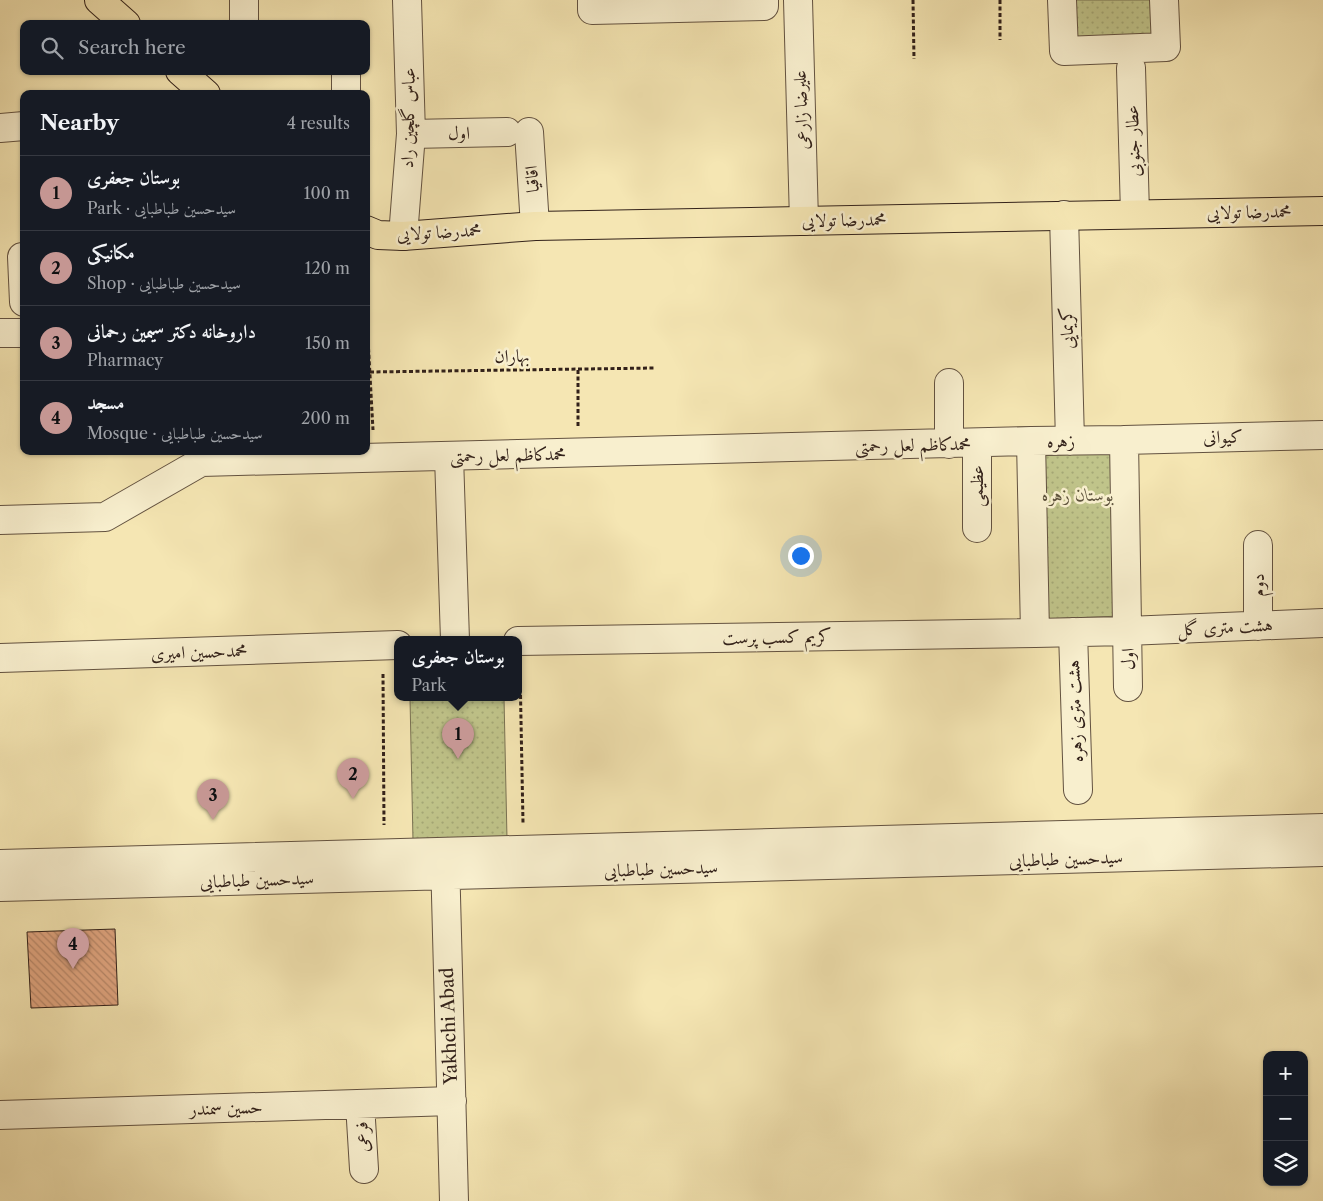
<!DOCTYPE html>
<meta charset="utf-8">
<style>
:root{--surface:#171b24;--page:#20242c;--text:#f1f3f6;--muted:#9ea1a6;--line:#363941;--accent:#c59692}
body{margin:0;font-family:"Libre Caslon Text",Amiri,serif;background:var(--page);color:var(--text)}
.controls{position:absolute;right:15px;bottom:15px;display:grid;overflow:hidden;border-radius:10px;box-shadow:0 1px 4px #0004}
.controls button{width:45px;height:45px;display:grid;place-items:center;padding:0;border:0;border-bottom:1px solid var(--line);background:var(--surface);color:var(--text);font:25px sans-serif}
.you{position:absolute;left:800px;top:555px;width:18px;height:18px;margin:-12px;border:4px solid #fff;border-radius:50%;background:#1a73e8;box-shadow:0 0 0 8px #1a73e833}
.badge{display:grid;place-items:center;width:32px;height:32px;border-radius:50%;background:var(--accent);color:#111;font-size:16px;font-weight:700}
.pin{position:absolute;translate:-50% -41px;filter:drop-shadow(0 1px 2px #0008)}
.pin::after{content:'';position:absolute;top:26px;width:18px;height:15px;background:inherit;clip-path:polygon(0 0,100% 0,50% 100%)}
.popup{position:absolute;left:394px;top:636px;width:128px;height:65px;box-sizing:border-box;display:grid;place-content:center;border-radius:10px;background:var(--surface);filter:drop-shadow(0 1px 4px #0005);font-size:16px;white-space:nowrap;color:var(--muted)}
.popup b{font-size:19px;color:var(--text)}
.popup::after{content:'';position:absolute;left:50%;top:100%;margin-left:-10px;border:10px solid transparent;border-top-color:var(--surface)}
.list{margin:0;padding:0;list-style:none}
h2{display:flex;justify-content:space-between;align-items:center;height:65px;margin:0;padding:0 20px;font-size:21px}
h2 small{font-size:16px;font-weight:400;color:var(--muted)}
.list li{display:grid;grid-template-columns:32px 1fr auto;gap:15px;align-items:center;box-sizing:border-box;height:75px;padding:0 20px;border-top:1px solid var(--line)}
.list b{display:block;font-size:19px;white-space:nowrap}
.list p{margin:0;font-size:16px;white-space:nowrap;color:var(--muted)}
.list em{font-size:16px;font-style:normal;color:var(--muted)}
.icon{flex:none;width:28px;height:28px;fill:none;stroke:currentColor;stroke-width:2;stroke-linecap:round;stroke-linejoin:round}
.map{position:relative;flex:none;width:1323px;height:1201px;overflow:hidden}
.search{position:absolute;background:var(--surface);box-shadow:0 1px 4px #0004;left:20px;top:20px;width:350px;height:55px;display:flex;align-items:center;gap:12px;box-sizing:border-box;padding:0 18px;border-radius:10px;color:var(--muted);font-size:19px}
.panel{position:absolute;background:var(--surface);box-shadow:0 1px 4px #0004;left:20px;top:90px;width:350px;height:365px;border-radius:10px}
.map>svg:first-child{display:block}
.grass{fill:url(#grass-dots);stroke:#797252}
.building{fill:url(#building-back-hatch);stroke:#32211a}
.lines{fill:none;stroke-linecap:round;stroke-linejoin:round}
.minor-casing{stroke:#635240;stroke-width:30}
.major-casing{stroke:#32211a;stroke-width:30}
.path{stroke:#32211a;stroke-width:3;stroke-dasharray:4 2.5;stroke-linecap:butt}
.minor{stroke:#f8efce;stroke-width:28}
.major{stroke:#f5e6b3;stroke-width:28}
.labels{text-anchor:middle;stroke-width:5;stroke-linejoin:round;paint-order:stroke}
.street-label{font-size:18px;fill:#32211a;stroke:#f8efce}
.park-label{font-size:18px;font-style:italic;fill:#5d523c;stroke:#f8efce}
</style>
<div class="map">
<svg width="1323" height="1201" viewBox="0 0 1323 1201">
<defs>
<pattern id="grass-dots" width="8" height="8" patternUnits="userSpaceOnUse" patternTransform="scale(1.25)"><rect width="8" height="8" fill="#c0c48a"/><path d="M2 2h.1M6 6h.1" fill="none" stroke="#a5a876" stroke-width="1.8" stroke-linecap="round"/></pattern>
<pattern id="building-back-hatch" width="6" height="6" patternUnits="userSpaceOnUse" patternTransform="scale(1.25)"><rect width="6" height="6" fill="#e1a681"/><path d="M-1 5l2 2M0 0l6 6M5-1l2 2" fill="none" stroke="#b78769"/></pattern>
</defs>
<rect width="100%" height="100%" fill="#f5e6b3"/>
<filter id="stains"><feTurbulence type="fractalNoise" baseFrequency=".004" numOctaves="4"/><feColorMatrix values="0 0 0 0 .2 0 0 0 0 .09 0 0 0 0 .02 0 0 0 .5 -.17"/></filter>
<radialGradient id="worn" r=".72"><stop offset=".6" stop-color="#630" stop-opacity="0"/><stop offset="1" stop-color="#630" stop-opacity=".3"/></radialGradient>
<path class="grass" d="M1070 0H1158L1160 40 1072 43Z
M1115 452 1121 616 1045 619 1039 456Z
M410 698H504L507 839 413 841Z"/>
<path class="building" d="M115 929 118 1005 31 1008 27 932Z"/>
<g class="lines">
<defs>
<path id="minor" d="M244 0V24
M592 0V10L764 6V0
M798 0 804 221
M1062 0 1064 51 1166 47 1164 0
M1131 68 1135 214
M346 94V71
M0 128 24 126
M529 132 535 226
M411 134 507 132
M1064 215 1070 441
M403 236 411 134 407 0
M22 257 24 302
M0 333H24
M949 383V444
M1124 440 1323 435
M977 443V528
M449 456 455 640
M0 520 105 517 201 462 1031 441
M1258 545V626
M1073 632 1078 790
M518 641 1035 633
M0 658 398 645
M1128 687 1124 440 1031 441 1035 633 1127 631 1323 623
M445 858 454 1201
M0 864 1323 828
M0 887 1323 852
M360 1104 364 1169
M0 1115 452 1101"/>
<path id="major" d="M99 0 126 24
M180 71 206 94
M366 230 378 235 403 236 535 226 1323 211"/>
</defs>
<use href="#minor" class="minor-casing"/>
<use href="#major" class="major-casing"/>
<path class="path" d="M913 0 914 59
M1000 0V40
M366 303 373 430
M370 372 655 368
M578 426V369
M520 669 523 823
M383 674 384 825"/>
<use href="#minor" class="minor"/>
<use href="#major" class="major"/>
</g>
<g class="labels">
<g class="street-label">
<text transform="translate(801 110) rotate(-92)" y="6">علیرضا زارعی</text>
<text transform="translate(408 118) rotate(-89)" y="6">عباس گلچین راد</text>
<text transform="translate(459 133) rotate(-1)" y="6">اول</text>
<text transform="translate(1133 141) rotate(-92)" y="6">عطار جنوبی</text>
<text transform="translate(532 179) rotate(-94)" y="6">اقاقیا</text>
<text transform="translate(1249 212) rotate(-1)" y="6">محمدرضا تولایی</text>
<text transform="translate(844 220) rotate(-1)" y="6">محمدرضا تولایی</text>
<text transform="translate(439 232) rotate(-3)" y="6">محمدرضا تولایی</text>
<text transform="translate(1067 328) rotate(-92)" y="6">کریمایی</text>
<text transform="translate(512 356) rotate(-1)" y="6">بهاران</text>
<text transform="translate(1223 437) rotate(-1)" y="6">کیوانی</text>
<text transform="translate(1061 441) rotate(-1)" y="6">زهره</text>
<text transform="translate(913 445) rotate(-1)" y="6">محمدکاظم لعل رحمتی</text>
<text transform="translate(508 455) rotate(-1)" y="6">محمدکاظم لعل رحمتی</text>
<text transform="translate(977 486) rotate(-90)" y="6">عظیمی</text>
<text transform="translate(1258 585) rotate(-90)" y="6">دوم</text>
<text transform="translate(1225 627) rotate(-3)" y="6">هشت متری گل</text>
<text transform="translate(777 637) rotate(-1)" y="6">کریم کسب پرست</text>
<text transform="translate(199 652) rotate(-2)" y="6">محمدحسین امیری</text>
<text transform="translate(1128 659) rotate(-91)" y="6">اول</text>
<text transform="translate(1075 711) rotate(-92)" y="6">هشت متری زهره</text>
<text transform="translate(1066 859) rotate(-2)" y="6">سیدحسین طباطبایی</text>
<text transform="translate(661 869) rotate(-2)" y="6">سیدحسین طباطبایی</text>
<text transform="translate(257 880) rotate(-2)" y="6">سیدحسین طباطبایی</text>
<text transform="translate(449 1026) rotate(-92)" y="6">Yakhchi Abad</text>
<text transform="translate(226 1108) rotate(-2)" y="6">حسین سمندر</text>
<text transform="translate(362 1137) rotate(-93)" y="6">فرعی</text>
</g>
<g class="park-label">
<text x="1078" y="501">بوستان زهره</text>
</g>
</g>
<rect width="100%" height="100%" filter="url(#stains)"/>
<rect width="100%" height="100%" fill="url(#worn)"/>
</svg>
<div class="controls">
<button>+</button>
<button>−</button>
<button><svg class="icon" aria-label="layers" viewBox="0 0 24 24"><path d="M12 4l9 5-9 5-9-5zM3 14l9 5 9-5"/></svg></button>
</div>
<div class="you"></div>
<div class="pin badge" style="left:458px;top:759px">1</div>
<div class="popup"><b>بوستان جعفری</b>Park</div>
<div class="pin badge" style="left:353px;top:799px">2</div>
<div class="pin badge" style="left:213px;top:820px">3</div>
<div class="pin badge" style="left:73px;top:969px">4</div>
<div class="search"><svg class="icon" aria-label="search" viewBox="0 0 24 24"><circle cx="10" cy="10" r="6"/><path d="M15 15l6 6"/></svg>Search here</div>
<section class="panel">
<h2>Nearby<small>4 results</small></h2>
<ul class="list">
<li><span class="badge">1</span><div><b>بوستان جعفری</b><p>Park · سیدحسین طباطبایی</p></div><em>100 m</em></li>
<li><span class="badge">2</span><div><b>مکانیکی</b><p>Shop · سیدحسین طباطبایی</p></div><em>120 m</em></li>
<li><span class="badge">3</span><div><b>داروخانه دکتر سیمین رحمانی</b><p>Pharmacy</p></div><em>150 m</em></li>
<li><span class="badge">4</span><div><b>مسجد</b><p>Mosque · سیدحسین طباطبایی</p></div><em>200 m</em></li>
</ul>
</section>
</div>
